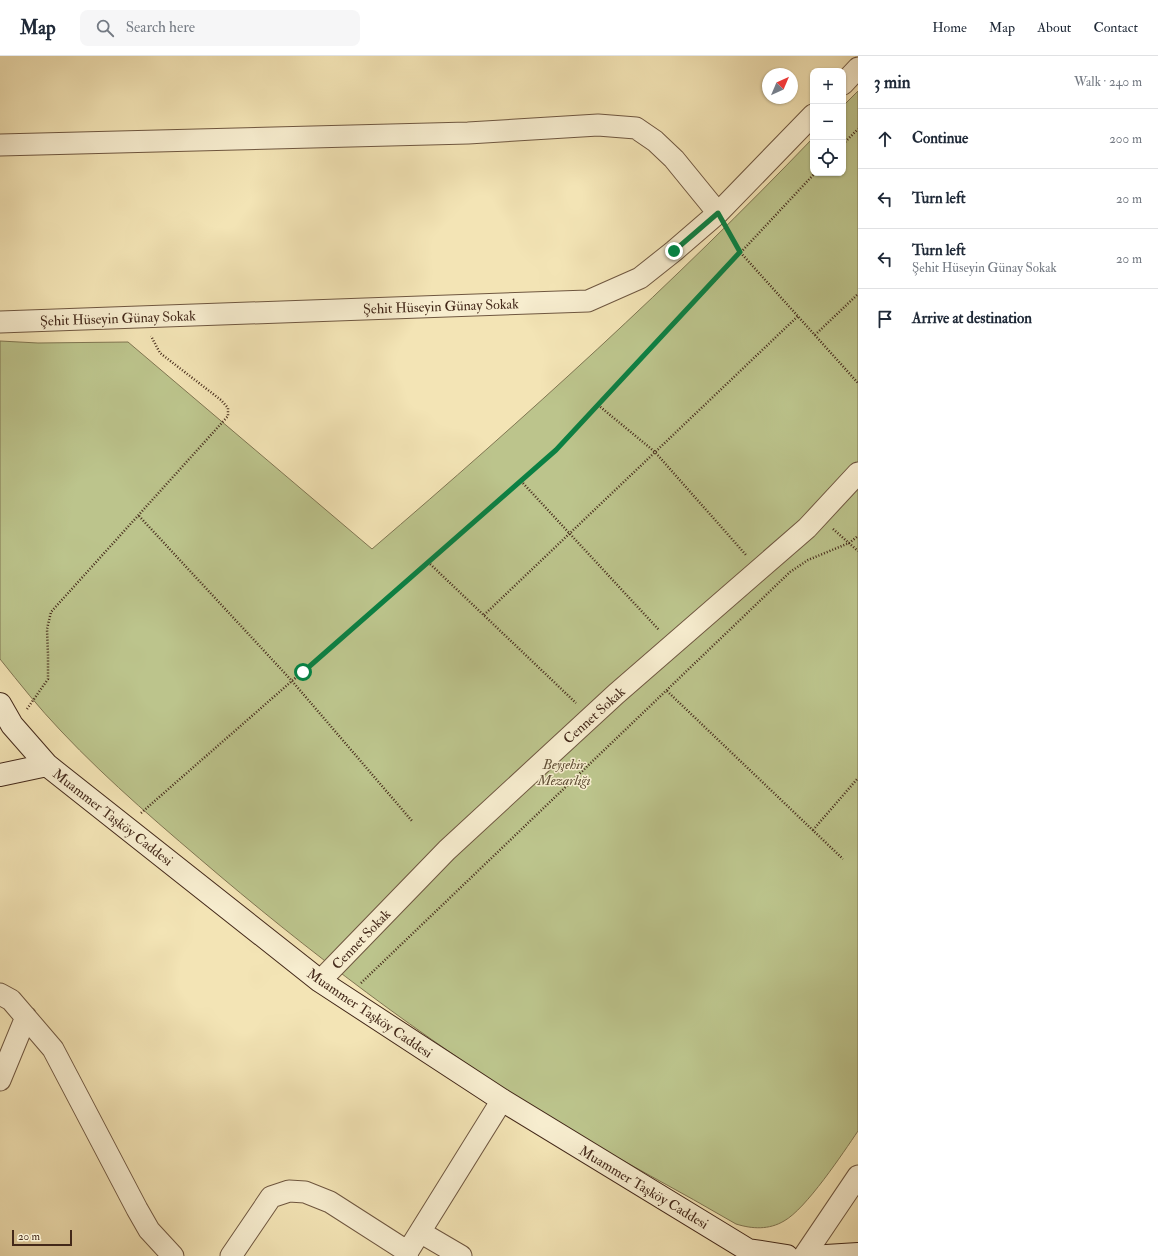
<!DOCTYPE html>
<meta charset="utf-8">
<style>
:root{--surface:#fff;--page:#f6f6f7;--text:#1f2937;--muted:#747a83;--line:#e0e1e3}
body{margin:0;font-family:"IM FELL Double Pica",serif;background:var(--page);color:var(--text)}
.controls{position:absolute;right:12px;top:12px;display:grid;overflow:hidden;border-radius:8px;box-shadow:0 1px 3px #0004}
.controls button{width:36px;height:36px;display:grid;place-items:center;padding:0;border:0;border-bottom:1px solid var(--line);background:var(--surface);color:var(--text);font:20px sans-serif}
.compass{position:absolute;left:762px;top:12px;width:36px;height:36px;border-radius:50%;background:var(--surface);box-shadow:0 1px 3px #0004;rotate:44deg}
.scale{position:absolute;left:12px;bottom:10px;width:60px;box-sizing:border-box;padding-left:4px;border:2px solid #432819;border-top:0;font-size:11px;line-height:14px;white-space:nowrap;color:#432819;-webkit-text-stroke:3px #f7edcf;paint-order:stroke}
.stop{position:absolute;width:12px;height:12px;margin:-9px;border:3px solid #0b8043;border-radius:50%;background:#fff}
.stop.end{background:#0b8043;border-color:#fff;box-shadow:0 1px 4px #0008}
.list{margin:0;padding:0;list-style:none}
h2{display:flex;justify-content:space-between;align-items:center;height:52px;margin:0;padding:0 16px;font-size:17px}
h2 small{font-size:13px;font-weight:400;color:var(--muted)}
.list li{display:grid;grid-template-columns:26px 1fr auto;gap:12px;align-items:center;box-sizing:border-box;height:60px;padding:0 16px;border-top:1px solid var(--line)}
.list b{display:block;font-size:15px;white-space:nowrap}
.list p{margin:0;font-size:13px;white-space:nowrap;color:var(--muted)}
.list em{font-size:13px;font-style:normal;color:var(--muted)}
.icon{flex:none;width:22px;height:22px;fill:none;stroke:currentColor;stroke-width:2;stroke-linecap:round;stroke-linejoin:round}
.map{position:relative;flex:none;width:858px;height:1200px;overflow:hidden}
header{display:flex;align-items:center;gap:24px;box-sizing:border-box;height:56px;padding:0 20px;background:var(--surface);border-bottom:1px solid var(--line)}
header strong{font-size:19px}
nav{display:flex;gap:22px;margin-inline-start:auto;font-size:14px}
.search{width:280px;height:36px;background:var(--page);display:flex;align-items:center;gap:10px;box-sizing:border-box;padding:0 14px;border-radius:8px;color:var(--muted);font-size:15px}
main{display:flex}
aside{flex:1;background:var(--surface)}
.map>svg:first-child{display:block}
.green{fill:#bcc48c;stroke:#807652}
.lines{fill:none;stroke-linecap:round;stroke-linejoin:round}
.street-casing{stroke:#6f5740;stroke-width:23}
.secondary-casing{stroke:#432819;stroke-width:24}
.path{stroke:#432819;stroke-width:2.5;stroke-dasharray:1 2;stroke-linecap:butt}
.street{stroke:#f7edcf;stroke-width:21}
.secondary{stroke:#f7edcf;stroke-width:22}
.route{stroke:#0b8043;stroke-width:5}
.labels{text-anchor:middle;stroke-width:3;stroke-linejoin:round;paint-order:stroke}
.street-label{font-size:14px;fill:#432819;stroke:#f7edcf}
.park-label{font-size:14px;font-style:italic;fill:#614f36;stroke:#f7edcf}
</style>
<header>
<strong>Map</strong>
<div class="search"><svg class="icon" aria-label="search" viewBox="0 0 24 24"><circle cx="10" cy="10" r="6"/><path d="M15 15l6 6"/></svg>Search here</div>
<nav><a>Home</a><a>Map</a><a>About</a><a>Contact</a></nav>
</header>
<main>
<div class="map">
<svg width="858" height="1200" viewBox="0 0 858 1200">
<rect width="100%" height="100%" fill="#f3e4b5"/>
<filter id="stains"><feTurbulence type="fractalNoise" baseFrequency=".005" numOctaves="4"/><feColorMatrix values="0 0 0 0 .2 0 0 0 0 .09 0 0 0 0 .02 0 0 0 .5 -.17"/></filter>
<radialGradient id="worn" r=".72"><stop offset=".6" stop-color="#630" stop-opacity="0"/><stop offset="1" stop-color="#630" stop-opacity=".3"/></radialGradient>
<path class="green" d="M858 35V1075C843 1097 806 1153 784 1165 769 1174 752 1173 736 1168 680 1135 621 1105 565 1071 444 997 329 912 220 820 166 774 110 727 61 675 39 652 20 628 0 603V285L38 287 128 286 372 493C525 362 674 227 813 82V117H843V50Z"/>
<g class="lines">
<defs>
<path id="street" d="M843 28 858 12
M0 89 468 77 598 69 636 72 655 85 674 103 718 157
M0 266 588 245 640 222 674 195 718 157 813 59
M320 925 447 794 616 638 807 472 858 417
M0 938 11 944 53 993 137 1153 149 1174 173 1200
M0 1024 26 961
M420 1176 461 1200
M231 1200 271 1141 289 1135 305 1136 330 1146 408 1196
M405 1200 502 1044
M804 1200 858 1120"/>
<path id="secondary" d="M0 648 12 669 47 709 320 925 502 1044 748 1194 787 1200
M0 719 47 709
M826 1200 858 1198"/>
</defs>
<use href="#street" class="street-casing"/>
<use href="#secondary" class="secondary-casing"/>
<path class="path" d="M843 88 858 73
M728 176 740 196 858 327
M815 279 858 238
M598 349 655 396 746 499
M521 425 659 574
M139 460 292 625 412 765
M833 473 858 495
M428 506 576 647
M484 559 798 260
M667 635 843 803
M27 653 48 623V599L47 573 51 556 228 360V352L221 344 160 297 151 280
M141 757 556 394 815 117
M813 774 858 722
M361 927 790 516 808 504 849 487 858 480"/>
<use href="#street" class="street"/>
<use href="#secondary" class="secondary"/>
</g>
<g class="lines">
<path class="route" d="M303 616 556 394 740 196 718 157 674 195"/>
</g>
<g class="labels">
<g class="street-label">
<text transform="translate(441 250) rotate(-2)" y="5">Şehit Hüseyin Günay Sokak</text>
<text transform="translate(118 262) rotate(-2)" y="5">Şehit Hüseyin Günay Sokak</text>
<text transform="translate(594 659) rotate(-42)" y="5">Cennet Sokak</text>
<text transform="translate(113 761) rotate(38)" y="5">Muammer Taşköy Caddesi</text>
<text transform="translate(361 883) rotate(-46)" y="5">Cennet Sokak</text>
<text transform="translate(370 957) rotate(34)" y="5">Muammer Taşköy Caddesi</text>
<text transform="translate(644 1131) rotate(31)" y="5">Muammer Taşköy Caddesi</text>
</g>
<g class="park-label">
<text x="564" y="713">Beyşehir<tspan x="564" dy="16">Mezarlığı</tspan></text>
</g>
</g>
<rect width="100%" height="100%" filter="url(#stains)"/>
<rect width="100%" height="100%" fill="url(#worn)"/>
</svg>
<div class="controls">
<button>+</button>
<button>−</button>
<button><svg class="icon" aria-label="locate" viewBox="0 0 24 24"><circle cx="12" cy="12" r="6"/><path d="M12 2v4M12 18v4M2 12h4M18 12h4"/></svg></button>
</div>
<svg class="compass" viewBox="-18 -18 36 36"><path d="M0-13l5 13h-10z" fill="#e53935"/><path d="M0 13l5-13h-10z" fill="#747a83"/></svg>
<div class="scale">20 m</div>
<div class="stop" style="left:303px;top:616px"></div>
<div class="stop end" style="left:674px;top:195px"></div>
</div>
<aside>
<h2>3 min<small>Walk · 240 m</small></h2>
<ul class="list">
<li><svg class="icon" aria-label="ahead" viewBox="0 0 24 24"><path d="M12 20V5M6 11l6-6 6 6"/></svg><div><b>Continue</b></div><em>200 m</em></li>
<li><svg class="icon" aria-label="left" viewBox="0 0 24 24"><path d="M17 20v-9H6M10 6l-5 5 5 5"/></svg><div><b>Turn left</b></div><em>20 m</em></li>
<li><svg class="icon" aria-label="left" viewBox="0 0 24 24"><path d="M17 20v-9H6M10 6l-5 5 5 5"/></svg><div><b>Turn left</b><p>Şehit Hüseyin Günay Sokak</p></div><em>20 m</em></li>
<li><svg class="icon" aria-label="arrive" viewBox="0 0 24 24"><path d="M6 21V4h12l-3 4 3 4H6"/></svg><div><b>Arrive at destination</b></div></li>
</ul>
</aside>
</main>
